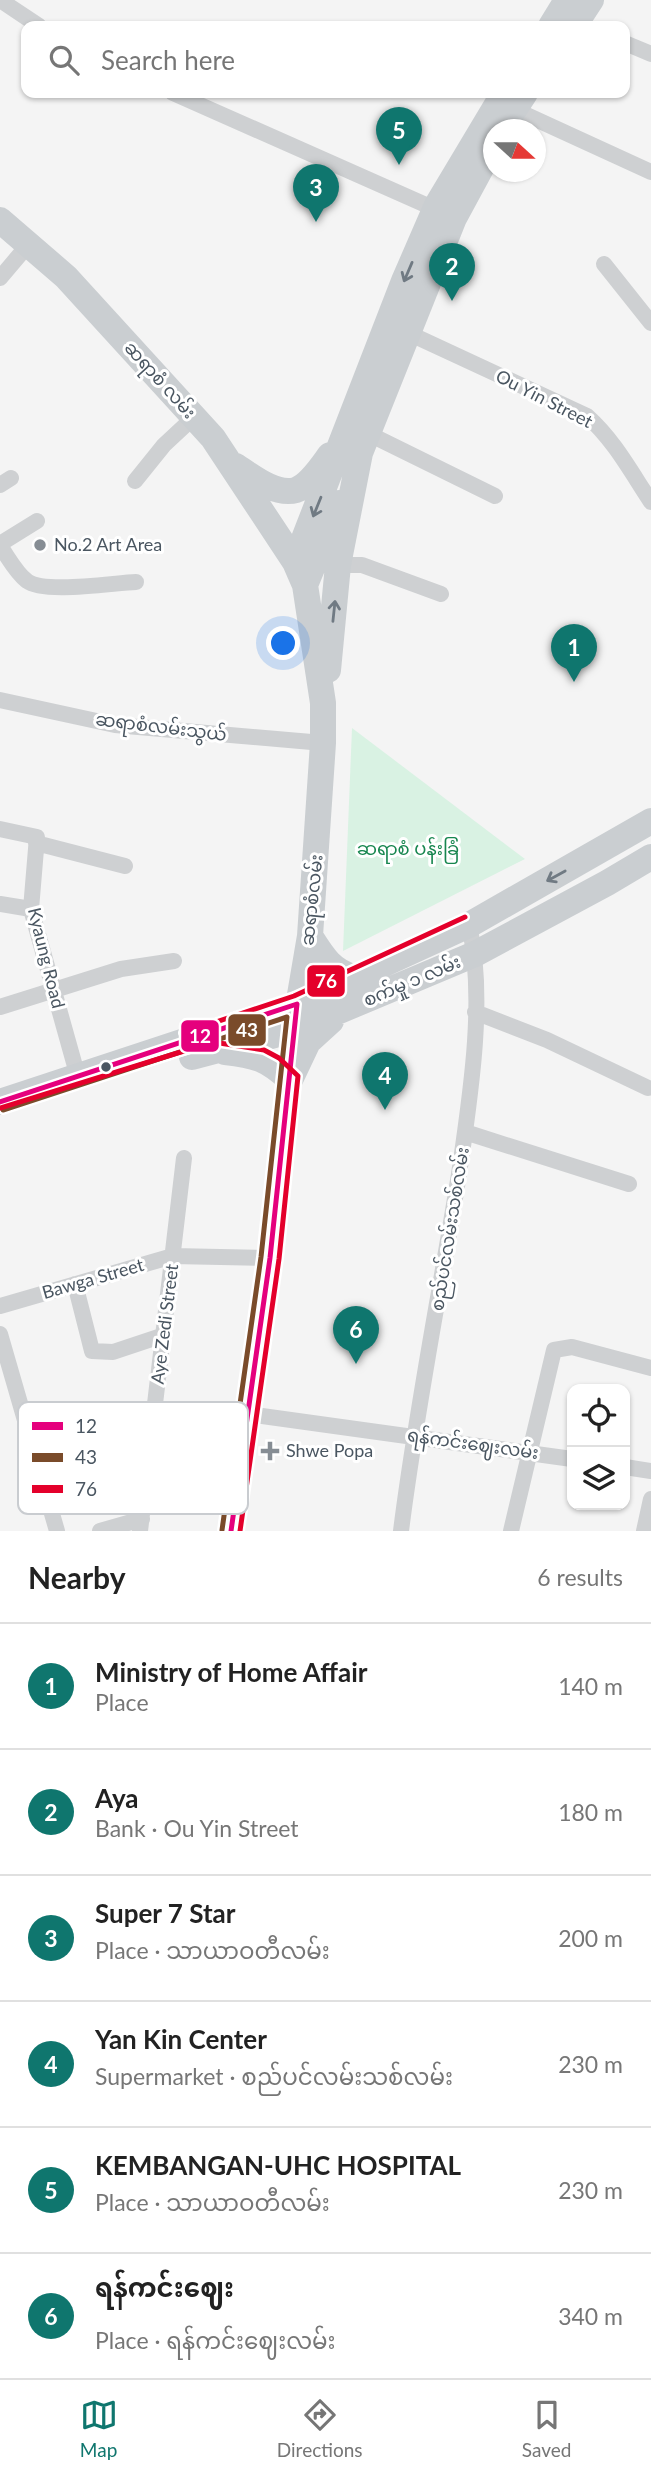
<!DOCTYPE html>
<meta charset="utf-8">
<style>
:root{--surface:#fff;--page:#f2f2f2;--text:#222;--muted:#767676;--line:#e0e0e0;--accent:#0f766e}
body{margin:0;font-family:Lato,"Noto Sans Myanmar",sans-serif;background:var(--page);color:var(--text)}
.controls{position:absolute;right:21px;bottom:21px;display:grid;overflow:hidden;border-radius:14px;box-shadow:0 2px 5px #0004}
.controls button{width:63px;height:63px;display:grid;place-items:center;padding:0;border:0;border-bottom:2px solid var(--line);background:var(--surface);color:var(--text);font:35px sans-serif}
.compass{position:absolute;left:483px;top:119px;width:63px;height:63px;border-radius:50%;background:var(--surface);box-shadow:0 2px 5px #0004;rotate:111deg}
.you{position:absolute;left:284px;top:644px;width:24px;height:24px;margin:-18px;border:5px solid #fff;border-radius:50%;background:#1a73e8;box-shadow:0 0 0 10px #1a73e833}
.badge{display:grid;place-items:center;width:46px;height:46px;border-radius:50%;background:var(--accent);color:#fff;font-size:23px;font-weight:700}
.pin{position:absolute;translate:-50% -58px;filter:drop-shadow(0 2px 4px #0008)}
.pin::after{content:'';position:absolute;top:37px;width:24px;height:21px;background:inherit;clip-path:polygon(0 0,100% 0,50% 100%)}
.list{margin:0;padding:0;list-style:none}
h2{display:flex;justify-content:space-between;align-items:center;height:91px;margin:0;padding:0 28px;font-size:30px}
h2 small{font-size:23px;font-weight:400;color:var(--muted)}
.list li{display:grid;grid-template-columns:46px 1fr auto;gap:21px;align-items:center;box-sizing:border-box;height:126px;padding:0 28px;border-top:2px solid var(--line)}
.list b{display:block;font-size:26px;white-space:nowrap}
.list p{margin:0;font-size:23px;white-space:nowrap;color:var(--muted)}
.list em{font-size:23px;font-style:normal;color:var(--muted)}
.icon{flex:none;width:38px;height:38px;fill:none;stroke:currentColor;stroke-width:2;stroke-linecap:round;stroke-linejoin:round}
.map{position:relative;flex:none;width:651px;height:1531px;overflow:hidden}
.search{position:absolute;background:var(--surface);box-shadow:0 2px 5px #0004;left:21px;right:21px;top:21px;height:77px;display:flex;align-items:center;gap:18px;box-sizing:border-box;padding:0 24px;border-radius:14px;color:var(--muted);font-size:26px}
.sheet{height:847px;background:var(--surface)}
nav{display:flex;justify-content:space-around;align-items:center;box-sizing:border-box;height:98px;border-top:2px solid var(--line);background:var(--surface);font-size:19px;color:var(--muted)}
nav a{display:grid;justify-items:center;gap:4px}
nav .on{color:var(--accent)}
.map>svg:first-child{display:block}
.green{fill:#d9f2e3}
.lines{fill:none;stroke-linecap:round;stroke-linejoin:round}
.street{stroke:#ced0d2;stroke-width:16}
.secondary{stroke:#ced0d4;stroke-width:23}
.primary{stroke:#caced1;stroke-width:26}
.bus-1-casing{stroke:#fff;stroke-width:10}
.bus-2-casing{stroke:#fff;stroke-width:10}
.bus-3-casing{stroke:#fff;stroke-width:10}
.bus-1{stroke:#e5007d;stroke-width:5}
.bus-2{stroke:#7a4b2a;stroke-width:5}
.bus-3{stroke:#e4002b;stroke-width:5}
.oneway{stroke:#707a83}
.poi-dot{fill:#868d94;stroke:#fff;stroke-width:2.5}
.bus-dot{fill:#4a5661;stroke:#fff;stroke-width:2.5}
.labels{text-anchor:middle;stroke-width:6;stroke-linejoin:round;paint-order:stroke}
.street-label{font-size:18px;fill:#4a5661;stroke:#fff}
.poi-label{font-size:18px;fill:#4a5661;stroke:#fff;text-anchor:start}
.park-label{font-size:18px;fill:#17864f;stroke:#fff}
.key{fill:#fff;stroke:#c9ccd0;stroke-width:2}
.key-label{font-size:19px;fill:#4a5661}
.line-badge{stroke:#fff;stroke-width:2.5}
.badge-label{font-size:19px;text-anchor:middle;font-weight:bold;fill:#fff}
</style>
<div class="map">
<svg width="651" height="1531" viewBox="0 0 651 1531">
<rect width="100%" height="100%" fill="#f4f4f4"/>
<path class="green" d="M352 728 525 859 343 951Z"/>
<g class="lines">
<path class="street" d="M0 0 39 26
M625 43 651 54
M173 93 435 209
M507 106 651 172
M604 264 651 323
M0 278 28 245
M406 332 587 416C614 440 631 472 651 502
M367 433 495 496
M135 481 164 445 193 418
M0 485 11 478
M0 544 37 521
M0 546C8 557 16 573 27 581 44 594 112 583 136 582
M338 565H362L441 594
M0 700 115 725 323 743
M0 829 37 837 31 909 78 1077
M36 843 125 866
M0 904 31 909
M0 1007 121 969 174 961
M475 1012 547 1040 648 1088
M465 1132 629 1184
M75 1284 92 1351 113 1352 164 1335
M0 1306 173 1256 270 1258
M0 1334 57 1531
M248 1414 572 1459
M37 1461 153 1430 244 1440
M625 1467 651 1471
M100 1531 142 1519
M140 1531 184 1158
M401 1531C416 1411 440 1293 459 1174 470 1098 486 999 469 925
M511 1531 554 1350 572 1347 651 1368
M644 1531 651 1499"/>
<path class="secondary" d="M231 1531 270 1258 292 1061"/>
<path class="primary" d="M551 26 567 0
M574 26 591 0
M502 128 525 93
M0 220 66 277 213 438 295 562 305 585 323 703V743L310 936 294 1030
M236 466C251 476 276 496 296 490 310 485 322 466 330 455
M295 562 404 281 437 205 504 93
M305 585 339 503
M328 670 338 565 360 453 454 218 494 144
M310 936C322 955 331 971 354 977
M225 1052C255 1055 268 1059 290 1080L308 1042 331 1021
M192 1057 294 1030 475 954 607 883 651 857
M0 1102 297 1004 469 925 651 821"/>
<defs>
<path id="bus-1" d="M0 1102 297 1004 270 1258 231 1531"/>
<path id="bus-2" d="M3 1110 287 1017 261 1257 222 1530"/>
<path id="bus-3" d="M183 1033 294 996 465 917
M0 1108 213 1042 264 1050 279 1058 298 1076 279 1259 240 1531"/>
</defs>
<use href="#bus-1" class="bus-1-casing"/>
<use href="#bus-2" class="bus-2-casing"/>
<use href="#bus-3" class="bus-3-casing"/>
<use href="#bus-1" class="bus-1"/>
<use href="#bus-2" class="bus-2"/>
<use href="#bus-3" class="bus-3"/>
</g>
<defs><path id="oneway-shaft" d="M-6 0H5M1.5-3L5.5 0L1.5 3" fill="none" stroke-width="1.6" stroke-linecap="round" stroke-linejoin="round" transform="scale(1.75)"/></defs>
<g class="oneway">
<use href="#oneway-shaft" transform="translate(408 272) rotate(113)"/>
<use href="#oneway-shaft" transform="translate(317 507) rotate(112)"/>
<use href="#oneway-shaft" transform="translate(334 611) rotate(-84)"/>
<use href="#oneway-shaft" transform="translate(556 876) rotate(151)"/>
</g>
<g class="poi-dot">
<circle cx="40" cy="545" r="7"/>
<path d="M266.5 1440.5h7v7h7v7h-7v7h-7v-7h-7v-7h7z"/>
</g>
<circle class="bus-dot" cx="106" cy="1067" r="6"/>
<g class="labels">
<g class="street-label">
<text transform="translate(160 380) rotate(48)" y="6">ဆရာစံ လမ်း</text>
<text transform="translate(544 399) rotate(27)" y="6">Ou Yin Street</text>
<text transform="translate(161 727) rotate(7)" y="6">ဆရာစံလမ်းသွယ်</text>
<text transform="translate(312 900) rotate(-84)" y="6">ဆရာစံလမ်း</text>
<text transform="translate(46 958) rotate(76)" y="6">Kyaung Road</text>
<text transform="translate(412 981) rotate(-23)" y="6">စက်မှု ၁ လမ်း</text>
<text transform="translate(450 1229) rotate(-81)" y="6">စည်ပင်လမ်းသစ်လမ်း</text>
<text transform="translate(93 1279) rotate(-16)" y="6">Bawga Street</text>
<text transform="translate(165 1324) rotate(-83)" y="6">Aye Zedi Street</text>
<text transform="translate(473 1444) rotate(8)" y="6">ရန်ကင်းဈေးလမ်း</text>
</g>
<g class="poi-label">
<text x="54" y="551">No.2 Art Area</text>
<text x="286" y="1457">Shwe Popa</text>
</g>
<g class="park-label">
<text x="408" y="855">ဆရာစံ ပန်းခြံ</text>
</g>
</g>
<rect x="18" y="1402" width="230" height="112" rx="10" class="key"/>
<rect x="32" y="1422" width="31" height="8" fill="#e5007d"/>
<rect x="32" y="1453" width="31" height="9" fill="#7a4b2a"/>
<rect x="32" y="1485" width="31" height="8" fill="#e4002b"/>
<g class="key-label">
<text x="75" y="1433">12</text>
<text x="75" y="1464">43</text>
<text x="75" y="1496">76</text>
</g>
<g class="line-badge">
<rect x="306" y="964" width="40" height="34" rx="7" fill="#e4002b"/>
<rect x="227" y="1013" width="40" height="34" rx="7" fill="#7a4b2a"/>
<rect x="180" y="1019" width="40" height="34" rx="7" fill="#e5007d"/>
</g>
<g class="badge-label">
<text x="326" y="988">76</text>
<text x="247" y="1037">43</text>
<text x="200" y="1043">12</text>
</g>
</svg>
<div class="controls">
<button><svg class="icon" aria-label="locate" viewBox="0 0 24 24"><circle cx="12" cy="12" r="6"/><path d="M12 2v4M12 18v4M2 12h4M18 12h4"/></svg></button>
<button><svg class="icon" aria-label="layers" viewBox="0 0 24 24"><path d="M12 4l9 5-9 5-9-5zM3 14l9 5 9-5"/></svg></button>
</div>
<svg class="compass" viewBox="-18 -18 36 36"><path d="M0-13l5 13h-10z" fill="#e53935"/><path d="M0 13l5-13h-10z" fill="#767676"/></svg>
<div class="you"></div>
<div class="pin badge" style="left:574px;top:682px">1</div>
<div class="pin badge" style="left:452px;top:301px">2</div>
<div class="pin badge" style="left:316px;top:222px">3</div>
<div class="pin badge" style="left:385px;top:1110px">4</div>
<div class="pin badge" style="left:399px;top:165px">5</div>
<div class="pin badge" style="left:356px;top:1364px">6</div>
<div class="search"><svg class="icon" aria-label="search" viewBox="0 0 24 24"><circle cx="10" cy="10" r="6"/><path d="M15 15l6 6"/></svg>Search here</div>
</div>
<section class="sheet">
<h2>Nearby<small>6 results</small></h2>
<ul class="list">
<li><span class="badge">1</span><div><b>Ministry of Home Affair</b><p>Place</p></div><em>140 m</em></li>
<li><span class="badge">2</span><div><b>Aya</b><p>Bank · Ou Yin Street</p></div><em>180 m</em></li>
<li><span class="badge">3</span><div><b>Super 7 Star</b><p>Place · သာယာဝတီလမ်း</p></div><em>200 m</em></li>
<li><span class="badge">4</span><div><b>Yan Kin Center</b><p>Supermarket · စည်ပင်လမ်းသစ်လမ်း</p></div><em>230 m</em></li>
<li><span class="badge">5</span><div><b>KEMBANGAN-UHC HOSPITAL</b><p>Place · သာယာဝတီလမ်း</p></div><em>230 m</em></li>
<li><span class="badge">6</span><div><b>ရန်ကင်းဈေး</b><p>Place · ရန်ကင်းဈေးလမ်း</p></div><em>340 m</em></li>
</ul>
</section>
<nav>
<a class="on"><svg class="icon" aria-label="map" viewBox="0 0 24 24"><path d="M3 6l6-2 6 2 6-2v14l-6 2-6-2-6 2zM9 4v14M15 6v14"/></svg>Map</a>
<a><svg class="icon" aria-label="directions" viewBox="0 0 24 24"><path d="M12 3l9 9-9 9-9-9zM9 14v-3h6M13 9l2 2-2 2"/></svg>Directions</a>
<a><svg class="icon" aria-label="saved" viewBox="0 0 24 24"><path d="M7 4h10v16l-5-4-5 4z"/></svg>Saved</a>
</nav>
